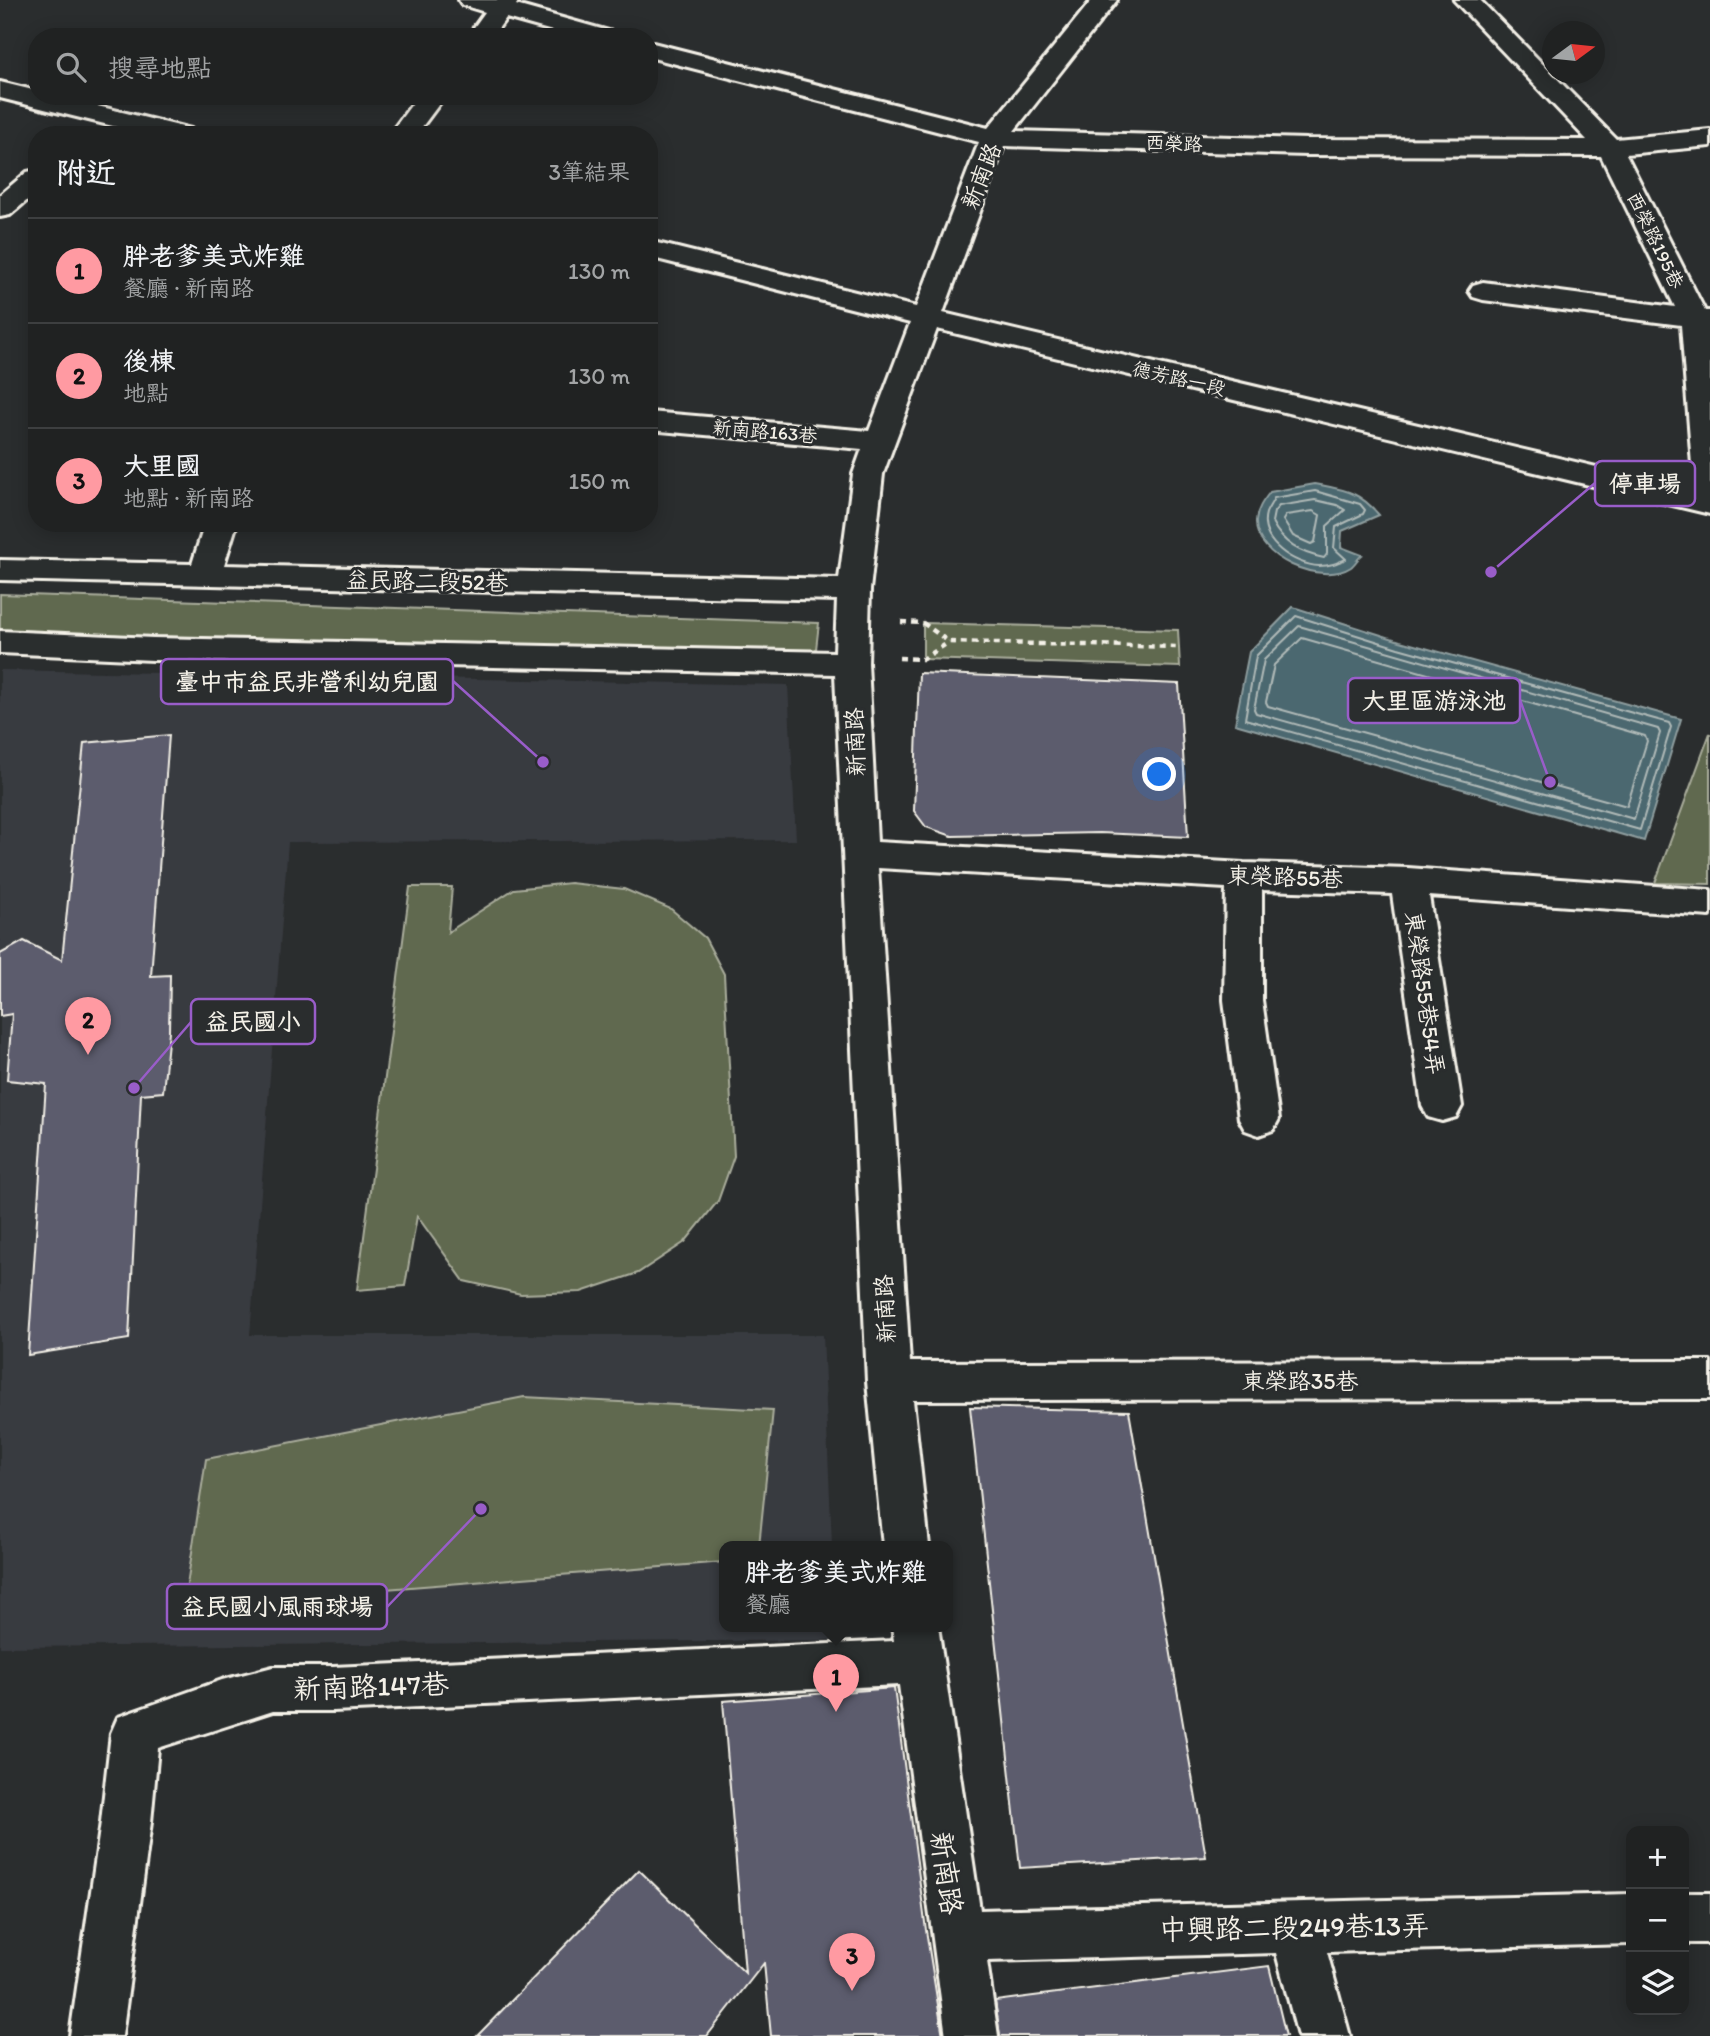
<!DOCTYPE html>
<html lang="zh-TW">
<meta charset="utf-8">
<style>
:root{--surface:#202222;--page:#282a2a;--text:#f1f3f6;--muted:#a2a4a5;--line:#3d3f40;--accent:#ff9aa2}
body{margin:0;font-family:Itim,"LXGW WenKai TC",sans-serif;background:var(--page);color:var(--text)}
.controls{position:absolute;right:21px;bottom:21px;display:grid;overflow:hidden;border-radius:14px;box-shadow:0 4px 18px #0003}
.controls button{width:63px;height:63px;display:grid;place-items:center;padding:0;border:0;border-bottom:2px solid var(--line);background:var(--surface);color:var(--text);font:35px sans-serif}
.compass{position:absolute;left:1542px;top:21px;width:63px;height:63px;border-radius:50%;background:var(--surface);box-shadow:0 4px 18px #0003;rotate:75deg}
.you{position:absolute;left:1160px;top:775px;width:24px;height:24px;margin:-18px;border:5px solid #fff;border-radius:50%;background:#1a73e8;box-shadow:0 0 0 10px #1a73e833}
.badge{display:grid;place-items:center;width:46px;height:46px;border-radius:50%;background:var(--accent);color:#111;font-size:23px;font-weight:700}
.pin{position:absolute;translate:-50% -58px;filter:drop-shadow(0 2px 4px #0008)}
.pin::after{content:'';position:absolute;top:37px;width:24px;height:21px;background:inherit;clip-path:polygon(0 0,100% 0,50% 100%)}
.popup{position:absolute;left:719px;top:1541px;width:234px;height:91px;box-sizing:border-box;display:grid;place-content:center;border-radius:14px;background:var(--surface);filter:drop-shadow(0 2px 5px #0005);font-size:23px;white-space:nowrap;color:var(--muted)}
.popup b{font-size:26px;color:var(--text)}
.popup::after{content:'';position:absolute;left:50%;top:100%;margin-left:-14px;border:14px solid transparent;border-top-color:var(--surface)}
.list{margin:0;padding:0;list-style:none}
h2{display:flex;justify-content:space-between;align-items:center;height:91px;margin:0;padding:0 28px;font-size:30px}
h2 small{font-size:23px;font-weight:400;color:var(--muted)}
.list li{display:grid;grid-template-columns:46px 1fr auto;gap:21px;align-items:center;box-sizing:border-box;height:105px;padding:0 28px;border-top:2px solid var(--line)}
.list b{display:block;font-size:26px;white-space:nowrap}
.list p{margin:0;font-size:23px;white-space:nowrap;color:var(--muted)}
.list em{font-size:23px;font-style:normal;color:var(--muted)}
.icon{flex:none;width:38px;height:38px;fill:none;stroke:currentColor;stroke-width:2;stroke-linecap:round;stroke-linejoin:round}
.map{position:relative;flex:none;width:1710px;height:2036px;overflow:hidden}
.search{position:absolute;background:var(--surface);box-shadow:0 4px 18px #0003;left:28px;top:28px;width:630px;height:77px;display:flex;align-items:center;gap:18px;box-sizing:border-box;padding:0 24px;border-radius:28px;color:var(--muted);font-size:26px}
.panel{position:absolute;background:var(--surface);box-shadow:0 4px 18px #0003;left:28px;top:126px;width:630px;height:406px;border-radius:28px}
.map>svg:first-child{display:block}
.built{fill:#393b41}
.green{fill:#606950;stroke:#aaad9c;stroke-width:2}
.water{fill:#4b676f;stroke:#8f9e9f;stroke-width:2}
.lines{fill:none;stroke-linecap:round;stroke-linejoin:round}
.shore{stroke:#b0bab8;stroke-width:2}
.building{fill:#5b5b6d;stroke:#f4f1e8;stroke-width:2}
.minor-casing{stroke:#f4f1e8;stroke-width:6}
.path{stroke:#f4f1e8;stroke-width:4.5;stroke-dasharray:6 5;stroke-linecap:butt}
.minor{fill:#2a2d2e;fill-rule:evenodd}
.labels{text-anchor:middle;stroke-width:6;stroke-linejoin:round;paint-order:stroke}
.far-street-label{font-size:19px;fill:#f4f1e8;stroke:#2a2d2e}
.street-label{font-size:23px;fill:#f4f1e8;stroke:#2a2d2e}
.near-street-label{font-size:28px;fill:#f4f1e8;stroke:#2a2d2e}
.leader{fill:none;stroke:#995dc9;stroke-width:2.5}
.callout-dot{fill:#995dc9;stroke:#2a2d2e;stroke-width:2.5}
.callout{fill:#2a2d2e;stroke:#995dc9;stroke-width:2.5}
.callout-label{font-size:24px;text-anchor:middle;font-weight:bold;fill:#f4f1e8}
</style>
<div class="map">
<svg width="1710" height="2036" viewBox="0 0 1710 2036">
<rect width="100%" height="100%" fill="#2a2d2e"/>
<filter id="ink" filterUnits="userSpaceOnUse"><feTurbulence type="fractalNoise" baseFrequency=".0143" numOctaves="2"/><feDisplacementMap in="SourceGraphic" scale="14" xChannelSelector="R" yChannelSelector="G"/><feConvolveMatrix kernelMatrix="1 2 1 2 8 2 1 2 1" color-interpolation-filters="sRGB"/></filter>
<g filter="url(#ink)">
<path class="built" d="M0 670 788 685 796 840 288 842 250 1335H823L832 1546H724V1626H836L837 1640 0 1647Z"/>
<path class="green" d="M0 594 819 623 815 658 0 631Z
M923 623 1178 630 1180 667 923 659Z
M1710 733V884L1655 883Z
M570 883 624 889 671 909 705 938 724 974 734 1156 718 1201 685 1242 638 1273 581 1292 521 1294 464 1281 417 1216 405 1286 357 1290 410 887H452L448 932 514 889Z
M524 1397 773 1410 759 1546H724V1562L184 1605 206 1459Z"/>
<path class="water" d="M1315 484C1345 490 1359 491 1379 515L1342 531 1341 547 1362 555C1358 558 1355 564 1351 567 1322 586 1254 558 1256 521 1257 509 1263 501 1270 492Z
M1293 607 1400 641 1681 719 1644 841 1235 724 1249 652Z"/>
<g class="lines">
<path class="shore" d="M1315 491 1360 504 1365 510 1363 514 1336 527 1334 548 1346 559C1337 563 1330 566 1319 566 1295 565 1258 542 1266 513 1268 508 1272 503 1274 498Z
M1315 500 1337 505 1345 510 1327 526V554L1324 558C1300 553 1283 544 1272 522L1274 512 1279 506Z
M1313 511 1320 515 1315 542 1311 544 1293 536 1283 520 1286 515Z
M1296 616 1398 648 1669 723 1671 727 1640 830 1245 719 1256 656Z
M1299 626 1658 729 1660 733 1634 819 1256 713 1254 709 1264 660Z
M1302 638 1645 736 1647 741 1627 806 1268 706 1266 702 1274 665Z"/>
</g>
<path class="building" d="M919 673 1179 684 1188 837 1100 833 952 836 926 827 914 811Z
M169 735 151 976 170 975 169 1031 163 1092 141 1094 129 1339 28 1355 46 1084 7 1080 12 1014 0 1016V954L24 941 62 960 84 743Z
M970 1407 1129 1411 1206 1857 1020 1868Z
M894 1688 926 1930 943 2036H771L764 1963 707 2036H477L639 1870 745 1973 723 1701Z
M1269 1966 1286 2036H1000L995 2001Z"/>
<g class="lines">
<defs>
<path id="minor" d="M459 0H519L516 5 612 32 615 37H574L506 18 492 37H467L485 12 462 5Z
M1092 0H1117L1014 131 1307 139 1587 140 1454 0H1480L1616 139 1710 130V146L1626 154 1705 311H1710V514L937 329 883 474 870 590 868 663 877 842 1244 863 1408 868 1710 890V916L1429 896 1462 1106 1456 1117 1442 1121 1428 1117 1422 1106 1392 894 1262 890V1000L1279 1119 1273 1130 1259 1135 1245 1130 1239 1119 1224 1000 1226 888 878 868 910 1362 1710 1361V1399L913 1400 929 1546H883L867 1381 835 674 153 660 0 653V631L153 638 835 652 837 600 0 580V560L192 564 205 523H237L224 565 839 579 853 474 862 449 649 430V412L869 431 910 323 649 257V241L916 307 979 142 649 57V42L988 128ZM1004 146 1307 155 1601 156 1675 307 1483 282 1473 285 1469 291 1473 297 1483 300 1681 325 1694 490 943 313Z
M0 82 37 91V96H57L191 129 195 135H149L0 98Z
M418 96H445L416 135H389Z
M37 170V192L10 215 0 217V195L27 172Z
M892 1626H938L980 1910 1631 1894V1944L1327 1952 1350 2036H1298L1276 1953 987 1961 998 2036H946L899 1685 333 1711H273L158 1748 151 1822 122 2036H70L101 1822 111 1733 118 1717 222 1680 273 1667H333L894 1641Z
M1684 1893H1710V1943H1684Z"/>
</defs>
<use href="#minor" class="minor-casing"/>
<path class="path" d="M901 622 923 623 949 642 1179 647
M899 658 923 659 949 642"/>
<use href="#minor" class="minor"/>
</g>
</g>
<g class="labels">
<g class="far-street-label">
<text transform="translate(1174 143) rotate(2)" y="7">西榮路</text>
<text transform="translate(1656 240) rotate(64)" y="7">西榮路195巷</text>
<text transform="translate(1179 378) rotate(13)" y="7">德芳路一段</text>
<text transform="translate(765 431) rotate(5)" y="7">新南路163巷</text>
</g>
<g class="street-label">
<text transform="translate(981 176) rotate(-68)" y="8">新南路</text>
<text transform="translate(427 581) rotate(1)" y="8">益民路二段52巷</text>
<text transform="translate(855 742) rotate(-92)" y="8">新南路</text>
<text transform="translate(1285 877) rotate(2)" y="8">東榮路55巷</text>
<text transform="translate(1425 993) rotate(82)" y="8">東榮路55巷54弄</text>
<text transform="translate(885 1309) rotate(-93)" y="8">新南路</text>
<text x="1300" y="1389">東榮路35巷</text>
</g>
<g class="near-street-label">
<text transform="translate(371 1686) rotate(-2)" y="10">新南路147巷</text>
<text transform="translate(947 1873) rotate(82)" y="10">新南路</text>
<text transform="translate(1294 1927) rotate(-1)" y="10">中興路二段249巷13弄</text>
</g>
</g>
<path class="leader" d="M1491 572L1595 483M543 762L453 681M1550 782L1520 700M134 1088L191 1022M481 1509L387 1607"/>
<g class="callout-dot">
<circle cx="1491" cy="572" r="7"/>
<circle cx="543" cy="762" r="7"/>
<circle cx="1550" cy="782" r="7"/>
<circle cx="134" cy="1088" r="7"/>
<circle cx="481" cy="1509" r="7"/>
</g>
<g class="callout">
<rect x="1595" y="461" width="100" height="45" rx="7"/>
<rect x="161" y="659" width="292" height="45" rx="7"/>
<rect x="1348" y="678" width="172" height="45" rx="7"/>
<rect x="191" y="999" width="124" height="45" rx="7"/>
<rect x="167" y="1584" width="220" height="45" rx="7"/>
</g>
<g class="callout-label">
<text x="1645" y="492">停車場</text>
<text x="307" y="690">臺中市益民非營利幼兒園</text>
<text x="1434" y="709">大里區游泳池</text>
<text x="253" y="1030">益民國小</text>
<text x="277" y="1615">益民國小風雨球場</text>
</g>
</svg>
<div class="controls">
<button>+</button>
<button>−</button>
<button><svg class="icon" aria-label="layers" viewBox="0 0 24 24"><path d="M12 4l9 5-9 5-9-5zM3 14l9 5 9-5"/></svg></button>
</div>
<svg class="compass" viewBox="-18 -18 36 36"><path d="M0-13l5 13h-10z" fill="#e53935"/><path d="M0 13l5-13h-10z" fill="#a2a4a5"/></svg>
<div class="you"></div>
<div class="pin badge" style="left:836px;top:1712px">1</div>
<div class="popup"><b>胖老爹美式炸雞</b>餐廳</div>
<div class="pin badge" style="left:88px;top:1055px">2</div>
<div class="pin badge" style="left:852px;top:1991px">3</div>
<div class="search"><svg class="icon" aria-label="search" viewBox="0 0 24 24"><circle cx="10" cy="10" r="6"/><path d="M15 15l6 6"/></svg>搜尋地點</div>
<section class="panel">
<h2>附近<small>3筆結果</small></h2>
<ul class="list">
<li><span class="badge">1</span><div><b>胖老爹美式炸雞</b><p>餐廳 · 新南路</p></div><em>130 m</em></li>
<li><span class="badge">2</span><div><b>後棟</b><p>地點</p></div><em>130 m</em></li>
<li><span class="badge">3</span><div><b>大里國</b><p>地點 · 新南路</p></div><em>150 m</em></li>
</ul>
</section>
</div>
